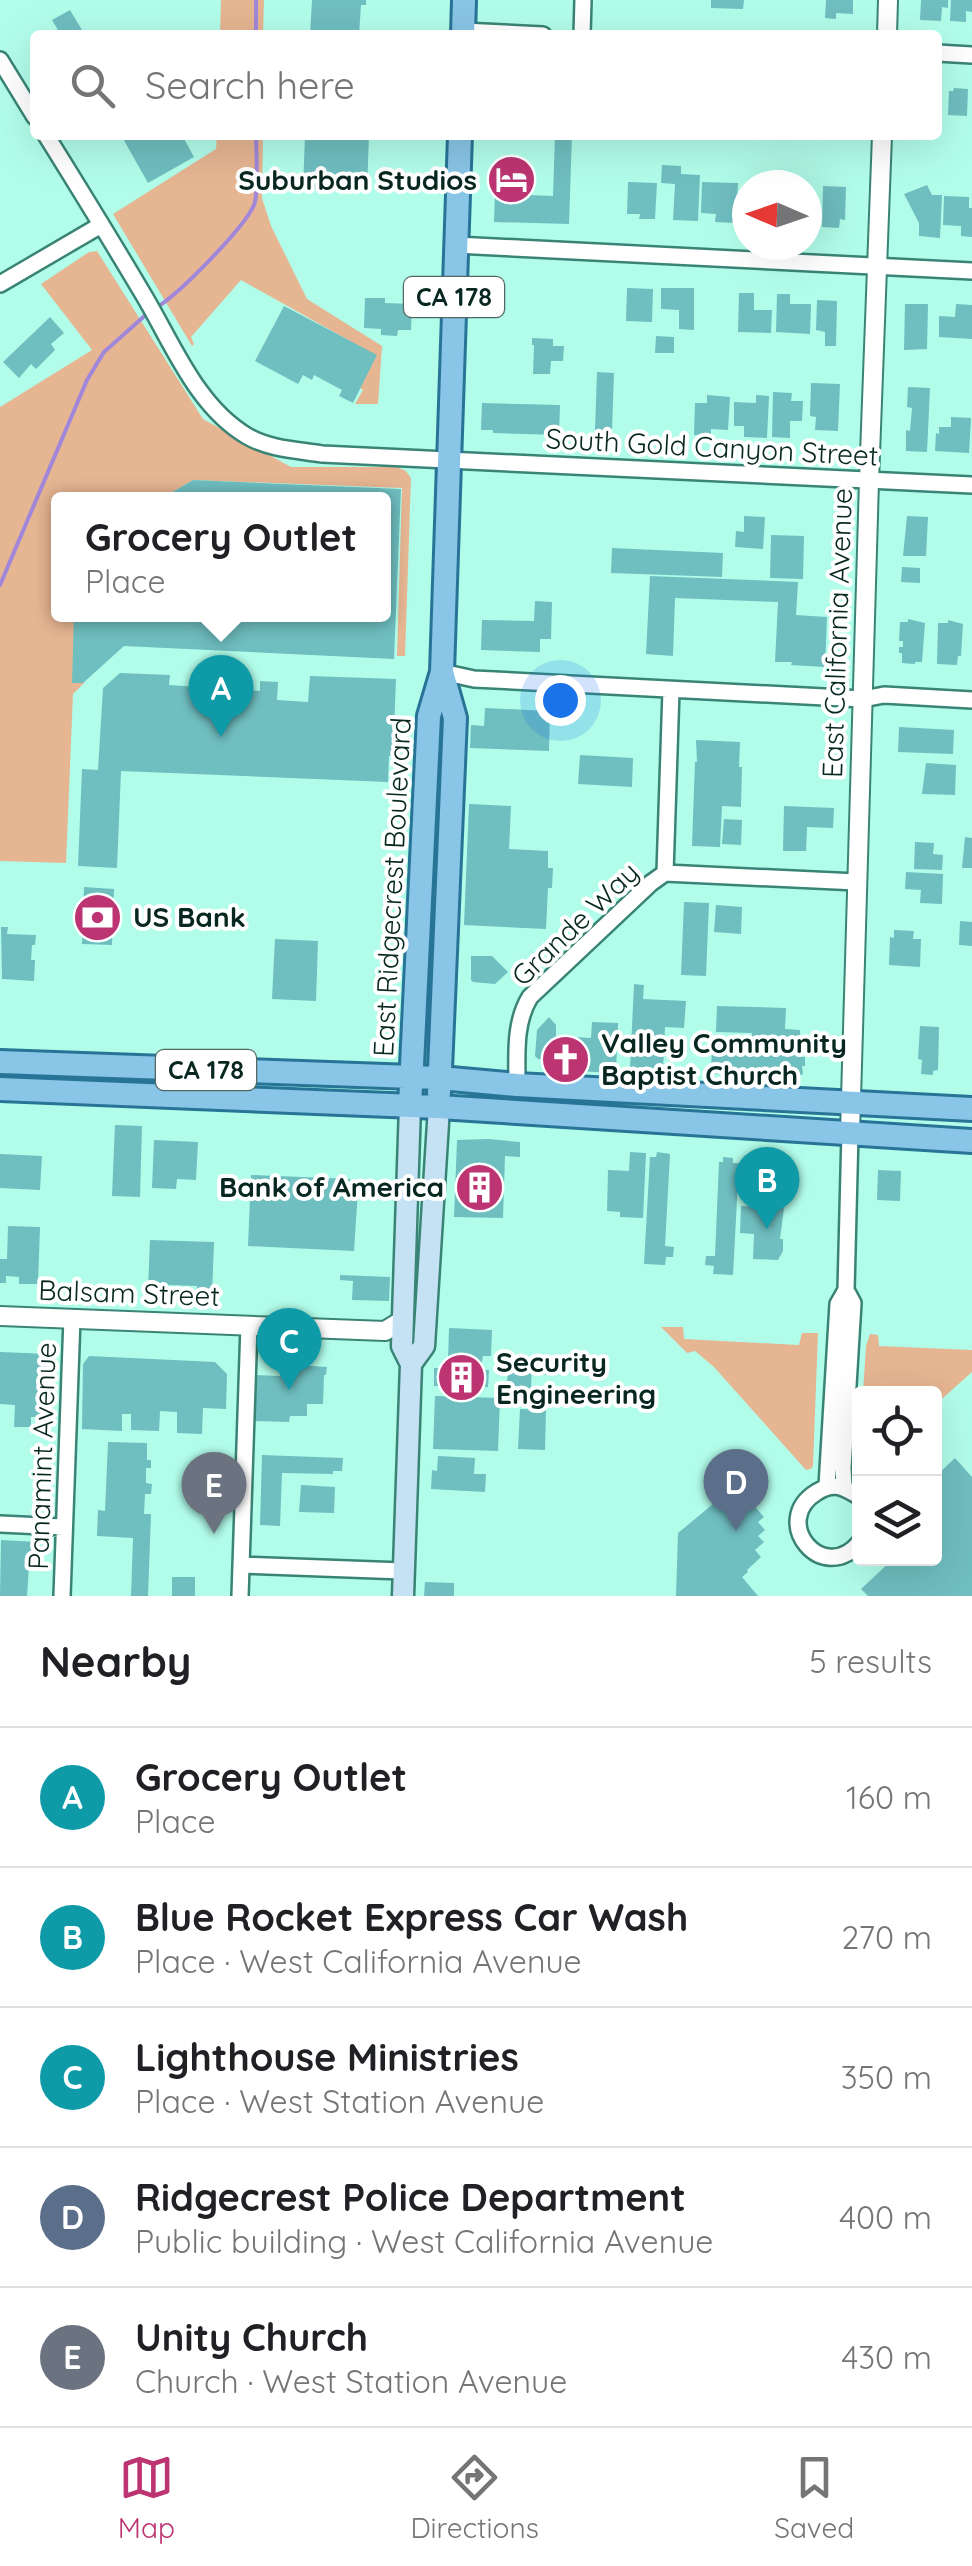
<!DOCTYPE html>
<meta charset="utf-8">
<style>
:root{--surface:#fff;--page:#f6f6f6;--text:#202124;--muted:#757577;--line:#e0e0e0;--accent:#bc3471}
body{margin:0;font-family:Quicksand,sans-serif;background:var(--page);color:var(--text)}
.controls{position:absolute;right:30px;bottom:30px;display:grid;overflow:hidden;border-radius:10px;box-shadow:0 10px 40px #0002}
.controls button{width:90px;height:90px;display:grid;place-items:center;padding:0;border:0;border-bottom:2px solid var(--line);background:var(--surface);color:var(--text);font:50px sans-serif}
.compass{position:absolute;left:732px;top:170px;width:90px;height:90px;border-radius:50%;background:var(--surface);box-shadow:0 10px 40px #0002;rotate:272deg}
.you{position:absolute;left:560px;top:700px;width:35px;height:35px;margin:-25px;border:8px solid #fff;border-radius:50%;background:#1a73e8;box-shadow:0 0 0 15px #1a73e833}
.badge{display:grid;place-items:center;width:65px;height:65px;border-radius:50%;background:var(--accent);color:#fff;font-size:32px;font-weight:700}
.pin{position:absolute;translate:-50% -82px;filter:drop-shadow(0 2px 5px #0008)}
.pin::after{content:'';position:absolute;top:52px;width:35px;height:30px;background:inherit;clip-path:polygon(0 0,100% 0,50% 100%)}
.popup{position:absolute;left:51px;top:492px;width:340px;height:130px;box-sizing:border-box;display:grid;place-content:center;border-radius:10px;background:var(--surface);filter:drop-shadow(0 2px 8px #0005);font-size:32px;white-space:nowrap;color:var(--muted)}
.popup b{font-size:38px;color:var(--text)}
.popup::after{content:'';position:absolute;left:50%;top:100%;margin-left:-20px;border:20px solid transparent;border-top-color:var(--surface)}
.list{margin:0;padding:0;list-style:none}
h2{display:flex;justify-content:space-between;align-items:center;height:130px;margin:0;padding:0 40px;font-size:42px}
h2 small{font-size:32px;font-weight:400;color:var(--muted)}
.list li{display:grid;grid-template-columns:65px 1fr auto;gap:30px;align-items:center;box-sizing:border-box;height:140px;padding:0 40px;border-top:2px solid var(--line)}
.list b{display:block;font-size:38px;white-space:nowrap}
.list p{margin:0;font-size:32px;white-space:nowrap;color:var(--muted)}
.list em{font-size:32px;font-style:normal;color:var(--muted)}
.icon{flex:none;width:55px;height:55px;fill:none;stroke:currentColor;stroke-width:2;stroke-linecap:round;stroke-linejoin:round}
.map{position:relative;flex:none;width:972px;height:1596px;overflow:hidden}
.search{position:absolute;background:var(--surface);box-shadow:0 10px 40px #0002;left:30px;right:30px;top:30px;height:110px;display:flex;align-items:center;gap:25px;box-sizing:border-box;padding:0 35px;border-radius:10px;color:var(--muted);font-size:38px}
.sheet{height:830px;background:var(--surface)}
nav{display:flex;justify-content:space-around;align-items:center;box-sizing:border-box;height:140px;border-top:2px solid var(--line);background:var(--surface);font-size:28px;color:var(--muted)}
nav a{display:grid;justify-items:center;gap:5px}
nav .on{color:var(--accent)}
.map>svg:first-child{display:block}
.green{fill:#e6b592}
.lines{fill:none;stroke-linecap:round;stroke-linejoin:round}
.stream{stroke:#a087d9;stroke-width:4}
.building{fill:#6fbec0}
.minor-casing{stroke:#3a8475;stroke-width:20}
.tertiary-casing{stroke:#3a8475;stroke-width:22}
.secondary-casing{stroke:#3a8475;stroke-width:25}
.primary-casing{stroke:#287496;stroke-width:28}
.minor{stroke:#fff;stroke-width:15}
.tertiary{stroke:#fff;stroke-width:18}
.secondary{stroke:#c4e2f3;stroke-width:20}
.primary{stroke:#89c5e6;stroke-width:22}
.labels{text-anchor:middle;stroke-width:8;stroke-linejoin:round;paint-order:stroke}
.shield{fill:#fff;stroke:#516863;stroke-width:2.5}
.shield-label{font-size:25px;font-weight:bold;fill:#072720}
.poi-label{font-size:28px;font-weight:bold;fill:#072720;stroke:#fff;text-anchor:start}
.street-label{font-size:28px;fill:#072720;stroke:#fff}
</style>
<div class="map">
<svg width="972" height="1596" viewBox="0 0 972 1596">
<rect width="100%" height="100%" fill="#b2fdea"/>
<path class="green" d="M221 0H264L263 35H220Z
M217 135H263L262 198 271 226 307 299 382 346 378 404H355L363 390 360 388 375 355 241 280 191 337 194 344 192 346 113 214 216 149Z
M97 251 203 419 291 467H397L406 471 411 478 405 656H397L402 488 193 480 161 499 59 500V614L75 615 73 682H85L73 694 66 863 0 861V407L92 350 41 284 89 252Z
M683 1327 684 1339 799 1345 802 1333H818L813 1466 811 1469 806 1470 714 1367 695 1351 687 1353 661 1327Z
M870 1334 878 1335 879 1346 972 1350V1372L935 1405 934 1394 863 1393 866 1346Z"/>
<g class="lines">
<path class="stream" d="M256 35V0
M157 307C178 295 244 228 254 205 259 194 256 150 256 135
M0 585 87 380 104 352 149 312"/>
</g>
<path class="building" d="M312 0H366V5H361L359 35H310Z
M711 0H744L743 9 711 8Z
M826 0H853V14L836 13V19L825 18Z
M921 0H948V8L942 7 941 21 920 20Z
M951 0H972V12L966 11V22L950 21Z
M70 10 85 35H61L52 20Z
M954 88 968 89 967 116 948 115 949 91H953Z
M121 135H182L194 157 148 183Z
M305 135H369L367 191 303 189Z
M555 135H572L569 224 494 222 496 163 530 164 529 195 553 196Z
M662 165 681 166V174L700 175 698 221 673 220 675 184 661 183Z
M628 182 657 183 655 219H639L640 214H627Z
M702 182 738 183 736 223 715 222 716 214 701 213Z
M927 185 932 195H942L940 238 919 236V223L904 194Z
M823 186 846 187 845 220 840 219 839 228 822 227Z
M944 196 969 197V208H972V237L961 236V226L943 225Z
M627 288 653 289 652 322 626 321Z
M661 288H694V330L679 329V310L661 309Z
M739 293H754V310H772L771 333 738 332Z
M777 294H790V304H811L810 334 776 332Z
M365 298H385V303L412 304 411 330H398L397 336 381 335V329L364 328Z
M817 300 837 301 836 346H825V332L816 330Z
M905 304H928L927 349 904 350Z
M956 304 972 305V339L939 337V316L955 317Z
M284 306 377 355 353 403 339 396 342 390 314 375 312 380 303 375 298 384 255 361Z
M50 317 64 333 51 344 55 350 36 369 31 364 19 378 3 362Z
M656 336 674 337V353H655Z
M532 338 553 339V346H564L563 361H551L550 374H533L534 345H532Z
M597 372 614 373 612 431 595 430Z
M811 383 840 384 838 431 815 430 816 417 810 416Z
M908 387 930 388 927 452 906 451V430L910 431 912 408 907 407Z
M773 392 792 393 791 401H803L802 421H790V438L772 437Z
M707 395 730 397 728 430 711 429V436L694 435 695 403H707Z
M756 395 769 396 767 438 744 437V426H734V402L756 403Z
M482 403 560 405 559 435 493 433V430H481Z
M951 417 971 418 969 453 935 451 936 433 939 434V427H951Z
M193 480 401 489 394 659 124 646 83 683H72L74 614H384V500H159Z
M744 516 765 517 763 549 735 547 736 531 744 532Z
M907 516 928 517 926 556H903Z
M771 535 804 536 803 579 770 578Z
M612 548 723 553 722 577 611 573Z
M902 567 920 568V583L901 582Z
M650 576 798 582 796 615 827 617 825 667 791 665 792 662H775L778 602 675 598 673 656 646 654Z
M535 601 552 602 551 639H540V652L481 650 482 620 534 621Z
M908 619 925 623 922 662H915V664L902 663V653H899V647H903V641H899L900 622H908Z
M948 620 963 624 961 656H958L957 665 937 664 938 623H948Z
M120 673 170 675 169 685 260 691V681L278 682 277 700 308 702 310 676 396 679 393 756H389L388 782 121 771 117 868 78 866 82 769 98 770 103 688Z
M485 708 550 711 549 751 470 748 471 725 484 726Z
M899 727 954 730 953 754 898 752Z
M696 740 740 742 739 767H742L741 807 722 806 720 847 692 846 695 762H697Z
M580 755 633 758 632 787 578 784Z
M926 763 956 765 955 795 922 794Z
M469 804 511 806 509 849 548 851V868H553L552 888H548L546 929 464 925Z
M784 806 834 808 833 828 807 827 806 851H783Z
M724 819 742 820 741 845 722 844Z
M965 837 972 838V868H962Z
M915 842 934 843 933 854 943 855 942 870 914 869Z
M906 872 943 874 942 904 920 903 921 890 905 889Z
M84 887 114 889 112 945 82 944Z
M684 902 709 903 706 976 681 975Z
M716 905 742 907 741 934 714 932Z
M960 921 972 922V946L959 945Z
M1 927H8L7 934 36 935 35 945H32L31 960H35L34 981 2 979Z
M894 930 914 931 913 939H921L920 967 889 965 890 937 894 938Z
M275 939 318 941 316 1001 272 999Z
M471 956H492L508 972 495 984 473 982 471 980Z
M634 984 644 985 643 999 686 1001 684 1028 665 1027 663 1071 630 1070Z
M717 1006 786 1008 785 1029 800 1030V1046L804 1048 802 1057H805V1066H802L803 1074 797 1077 711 1074 712 1042 751 1043 752 1033 716 1032Z
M549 1017 556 1025V1036L591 1038 592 1022 618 1023 616 1073 554 1070 555 1061 538 1059 535 1056 537 1030Z
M920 1026 939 1027 938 1070 933 1071V1075L921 1074 922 1060 918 1059Z
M115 1125 142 1126 140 1197 112 1196Z
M488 1139 520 1142V1157L505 1156 503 1218 454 1217 457 1140Z
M154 1140 198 1142 196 1180 177 1179 176 1189 152 1188Z
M630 1152 646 1153 643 1218 620 1217V1212L607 1211 608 1170 629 1171Z
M657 1152 670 1154 665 1246 674 1247 673 1257H666L665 1265 644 1264 650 1157H656Z
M0 1154 42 1156 40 1190 0 1188Z
M723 1157 733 1158V1163H739L733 1275 713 1274 714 1266 705 1265 706 1256H715L719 1162H723Z
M878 1170 901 1171 900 1201 877 1200Z
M251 1175 350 1179 358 1190 354 1251 248 1246Z
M741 1206 784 1208 780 1239H783V1251L778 1260 753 1259 754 1234 740 1233Z
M8 1226 40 1227 38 1284H19V1277L6 1276V1283H0V1259H7Z
M150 1240 214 1242 212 1294 196 1293 197 1286 168 1285V1290L148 1289Z
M340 1275 390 1277 389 1301 352 1300 353 1281 340 1280Z
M449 1328 492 1330 491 1356H483L482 1362 448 1361Z
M0 1352 49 1354 46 1417H31V1427H14L15 1405 0 1404Z
M89 1356 215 1362 227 1374 226 1409 203 1408 202 1434 177 1433V1412L160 1411 159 1431 131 1430V1414H122V1431L82 1429 83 1364Z
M534 1361 553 1362 552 1375 533 1374Z
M508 1362 532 1363 531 1389 507 1387Z
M281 1364 327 1367 326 1375H324L323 1404H307V1416H290L289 1422 254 1421 255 1375 280 1376Z
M434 1368 489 1370 488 1387 434 1386Z
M435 1396 500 1398 498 1451 433 1449Z
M520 1409 546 1410 545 1450 518 1449Z
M108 1442 147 1443V1460H151V1468H146V1483L152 1484 151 1494H145L144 1514H151L148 1596H131L133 1538 97 1536 98 1510 105 1511Z
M262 1455 343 1458 342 1471H333V1474L282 1473 280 1526 260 1525Z
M438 1456 475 1458 474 1474H486L485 1492 431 1489 432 1470 437 1471Z
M955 1458 972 1477V1596H868L861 1589 893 1559H934V1478Z
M301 1485 335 1487 334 1513 299 1512Z
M736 1485 764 1517 758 1522 765 1530 758 1536 764 1542 755 1550 761 1557 747 1570 748 1572 742 1577 758 1596H676L678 1533Z
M1 1540 37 1542 36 1568 29 1567 27 1596H0Z
M172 1577H195V1596H172Z
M425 1582 454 1583V1596H424Z"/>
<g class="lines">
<defs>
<path id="minor" d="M463 31 543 35
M582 35 583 0
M937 53 972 55
M0 60 35 117
M46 135C79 188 111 240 143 294 172 342 196 406 247 436 269 449 297 450 322 454L972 485
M456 245 972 271
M0 284 101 225
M442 672 474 679 863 699 884 695 972 700
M665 873 671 690
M517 1085C517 1055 514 1023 530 997L651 883 665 873 857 882
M827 1486 838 1304 846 1290
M844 1487 843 1468 853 1303 846 1290 850 1133
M860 1497C844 1487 834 1481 817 1492 769 1521 823 1587 860 1542
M0 1524 64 1527
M241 1565 403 1571
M62 1596 72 1318
M240 1596 249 1325"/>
<path id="tertiary" d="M887 35 888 0
M850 1133 869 481 882 135
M0 1316 385 1331 403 1320"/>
<path id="secondary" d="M411 1364 424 1346 439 1107
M403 1596 411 1364 402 1346 410 1106"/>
<path id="primary" d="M463 35 464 0
M0 1062 440 1078 517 1085 972 1109
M0 1089 439 1107 972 1141
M439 1093 455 718 442 672
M410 1106 429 716 442 672 460 135"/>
</defs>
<use href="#minor" class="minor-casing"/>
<use href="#tertiary" class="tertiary-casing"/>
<use href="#secondary" class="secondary-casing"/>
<use href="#primary" class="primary-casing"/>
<use href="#minor" class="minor"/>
<use href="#tertiary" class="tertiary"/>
<use href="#secondary" class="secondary"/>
<use href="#primary" class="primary"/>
</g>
<defs>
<symbol id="hotel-disc" viewBox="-11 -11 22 22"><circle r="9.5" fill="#bc3471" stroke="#fff"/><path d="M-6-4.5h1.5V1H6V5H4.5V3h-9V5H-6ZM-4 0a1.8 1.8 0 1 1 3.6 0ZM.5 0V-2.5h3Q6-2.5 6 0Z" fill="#fff"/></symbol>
<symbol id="bank-disc" viewBox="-11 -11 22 22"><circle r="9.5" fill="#bc3471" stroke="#fff"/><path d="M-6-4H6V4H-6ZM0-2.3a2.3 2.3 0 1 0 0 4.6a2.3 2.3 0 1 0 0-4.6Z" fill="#fff"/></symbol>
<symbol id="church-disc" viewBox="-11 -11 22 22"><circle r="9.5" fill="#bc3471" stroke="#fff"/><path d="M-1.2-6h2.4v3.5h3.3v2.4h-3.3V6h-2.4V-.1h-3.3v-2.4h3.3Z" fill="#fff"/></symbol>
<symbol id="building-disc" viewBox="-11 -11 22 22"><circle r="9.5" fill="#bc3471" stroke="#fff"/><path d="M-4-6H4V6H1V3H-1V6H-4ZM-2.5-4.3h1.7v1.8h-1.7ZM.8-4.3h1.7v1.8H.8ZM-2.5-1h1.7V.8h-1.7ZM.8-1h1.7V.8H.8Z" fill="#fff"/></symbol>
</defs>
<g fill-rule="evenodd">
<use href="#hotel-disc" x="484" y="152" width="55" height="55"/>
<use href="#bank-disc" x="70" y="890" width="55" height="55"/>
<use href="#church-disc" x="538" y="1032" width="55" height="55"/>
<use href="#building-disc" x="452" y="1160" width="55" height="55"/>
<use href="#building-disc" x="434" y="1350" width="55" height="55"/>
</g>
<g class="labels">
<g class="shield">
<rect x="404" y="277" width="100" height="40" rx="8"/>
<rect x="156" y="1050" width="100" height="40" rx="8"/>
</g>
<g class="shield-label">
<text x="454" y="306">CA 178</text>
<text x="206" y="1079">CA 178</text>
</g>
<g class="poi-label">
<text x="477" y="190" text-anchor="end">Suburban Studios</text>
<text x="133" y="927">US Bank</text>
<text x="601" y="1053">Valley Community<tspan x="601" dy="32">Baptist Church</tspan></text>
<text x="444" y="1197" text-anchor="end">Bank of America</text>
<text x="496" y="1372">Security<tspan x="496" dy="32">Engineering</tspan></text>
</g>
<g class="street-label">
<text transform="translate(712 447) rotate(3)" y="10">South Gold Canyon Street</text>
<text transform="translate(837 633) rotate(-88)" y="10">East California Avenue</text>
<text transform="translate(392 887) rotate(-87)" y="10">East Ridgecrest Boulevard</text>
<text transform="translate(575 924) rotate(-44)" y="10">Grande Way</text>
<text transform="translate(129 1293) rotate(2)" y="10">Balsam Street</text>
<text transform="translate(42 1456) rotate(-88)" y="10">Panamint Avenue</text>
</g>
</g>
</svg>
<div class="controls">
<button><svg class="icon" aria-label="locate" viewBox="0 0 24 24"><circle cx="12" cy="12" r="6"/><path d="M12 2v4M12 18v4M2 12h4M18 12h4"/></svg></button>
<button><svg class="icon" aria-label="layers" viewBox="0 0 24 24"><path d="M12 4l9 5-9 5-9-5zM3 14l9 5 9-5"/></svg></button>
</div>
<svg class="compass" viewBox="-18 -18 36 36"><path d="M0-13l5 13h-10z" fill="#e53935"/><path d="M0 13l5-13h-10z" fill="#757577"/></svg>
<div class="you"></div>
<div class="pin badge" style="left:221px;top:737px;background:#0f9aa8">A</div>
<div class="popup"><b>Grocery Outlet</b>Place</div>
<div class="pin badge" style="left:767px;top:1229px;background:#0f9aa8">B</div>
<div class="pin badge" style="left:289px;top:1390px;background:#0f9aa8">C</div>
<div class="pin badge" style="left:736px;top:1531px;background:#5c6f8a">D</div>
<div class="pin badge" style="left:214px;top:1534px;background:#6b7280">E</div>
<div class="search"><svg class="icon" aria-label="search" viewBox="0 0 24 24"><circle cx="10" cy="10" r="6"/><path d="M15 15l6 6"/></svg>Search here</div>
</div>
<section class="sheet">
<h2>Nearby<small>5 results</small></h2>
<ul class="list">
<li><span class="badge" style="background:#0f9aa8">A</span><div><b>Grocery Outlet</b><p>Place</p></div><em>160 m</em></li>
<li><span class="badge" style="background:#0f9aa8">B</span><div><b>Blue Rocket Express Car Wash</b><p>Place · West California Avenue</p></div><em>270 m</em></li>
<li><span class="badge" style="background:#0f9aa8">C</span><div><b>Lighthouse Ministries</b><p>Place · West Station Avenue</p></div><em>350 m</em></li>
<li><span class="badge" style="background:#5c6f8a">D</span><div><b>Ridgecrest Police Department</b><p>Public building · West California Avenue</p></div><em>400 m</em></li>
<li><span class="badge" style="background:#6b7280">E</span><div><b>Unity Church</b><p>Church · West Station Avenue</p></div><em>430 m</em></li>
</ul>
</section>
<nav>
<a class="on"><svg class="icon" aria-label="map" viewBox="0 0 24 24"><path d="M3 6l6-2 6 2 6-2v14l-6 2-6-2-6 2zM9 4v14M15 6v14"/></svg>Map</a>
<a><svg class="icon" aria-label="directions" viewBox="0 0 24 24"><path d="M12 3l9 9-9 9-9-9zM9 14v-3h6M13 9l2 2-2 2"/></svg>Directions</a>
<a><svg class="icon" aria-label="saved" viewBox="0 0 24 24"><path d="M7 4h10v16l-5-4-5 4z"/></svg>Saved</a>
</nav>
